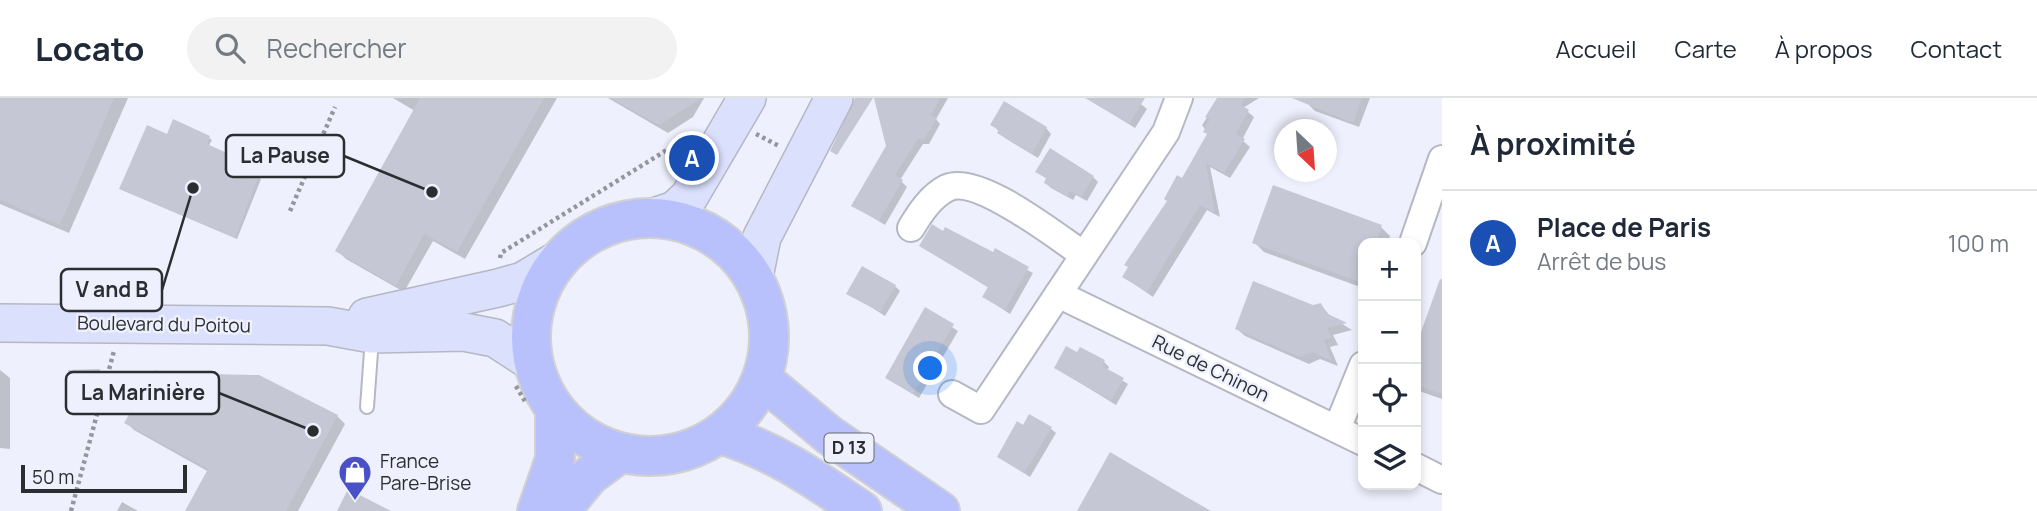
<!DOCTYPE html>
<html lang="fr">
<meta charset="utf-8">
<style>
:root{--surface:#fff;--page:#f2f2f3;--text:#1f2937;--muted:#747a83;--line:#e0e1e3;--accent:#4a51c6}
body{margin:0;font-family:Manrope,sans-serif;background:var(--page);color:var(--text)}
.controls{position:absolute;right:21px;bottom:21px;display:grid;overflow:hidden;border-radius:14px;box-shadow:0 4px 10px #0003}
.controls button{width:63px;height:63px;display:grid;place-items:center;padding:0;border:0;border-bottom:2px solid var(--line);background:var(--surface);color:var(--text);font:35px sans-serif}
.compass{position:absolute;left:1274px;top:21px;width:63px;height:63px;border-radius:50%;background:var(--surface);box-shadow:0 4px 10px #0003;rotate:155deg}
.scale{position:absolute;left:21px;bottom:18px;width:166px;box-sizing:border-box;padding-left:7px;border:4px solid #2c2d31;border-top:0;font-size:19px;line-height:24px;white-space:nowrap;color:#2c2d31;-webkit-text-stroke:5px #eef1fd;paint-order:stroke}
.you{position:absolute;left:931px;top:271px;width:24px;height:24px;margin:-18px;border:5px solid #fff;border-radius:50%;background:#1a73e8;box-shadow:0 0 0 10px #1a73e833}
.badge{display:grid;place-items:center;width:46px;height:46px;border-radius:50%;background:var(--accent);color:#fff;font-size:23px;font-weight:700}
.pin{position:absolute;translate:-50% -50%;border:4px solid #fff;box-shadow:0 2px 7px #0006}
.list{margin:0;padding:0;list-style:none}
h2{display:flex;justify-content:space-between;align-items:center;height:91px;margin:0;padding:0 28px;font-size:30px}
h2 small{font-size:23px;font-weight:400;color:var(--muted)}
.list li{display:grid;grid-template-columns:46px 1fr auto;gap:21px;align-items:center;box-sizing:border-box;height:105px;padding:0 28px;border-top:2px solid var(--line)}
.list b{display:block;font-size:26px;white-space:nowrap}
.list p{margin:0;font-size:23px;white-space:nowrap;color:var(--muted)}
.list em{font-size:23px;font-style:normal;color:var(--muted)}
.icon{flex:none;width:38px;height:38px;fill:none;stroke:currentColor;stroke-width:2;stroke-linecap:round;stroke-linejoin:round}
.map{position:relative;flex:none;width:1442px;height:413px;overflow:hidden}
header{display:flex;align-items:center;gap:42px;box-sizing:border-box;height:98px;padding:0 35px;background:var(--surface);border-bottom:2px solid var(--line)}
header strong{font-size:33px}
nav{display:flex;gap:38px;margin-inline-start:auto;font-size:24px}
.search{width:490px;height:63px;background:var(--page);display:flex;align-items:center;gap:18px;box-sizing:border-box;padding:0 24px;border-radius:38px;color:var(--muted);font-size:26px}
main{display:flex}
aside{flex:1;background:var(--surface)}
.map>svg:first-child{display:block}
.shadow{fill:#0003}
.building{fill:#c5c8d4}
.lines{fill:none;stroke-linecap:round;stroke-linejoin:round}
.service-casing{stroke:#b5b8c3;stroke-width:16}
.minor-casing{stroke:#b5b8c3;stroke-width:30}
.secondary-casing{stroke:#b5b8c3;stroke-width:40}
.primary-casing{stroke:#d1d1d2;stroke-width:42}
.path{stroke:#94969e;stroke-width:4.5;stroke-dasharray:3.5 3.5;stroke-linecap:butt}
.service{stroke:#fff;stroke-width:12}
.minor{stroke:#fff;stroke-width:26}
.secondary{stroke:#dbe0fd;stroke-width:37}
.primary{stroke:#b8c1fb;stroke-width:38}
.labels{text-anchor:middle;stroke-width:5;stroke-linejoin:round;paint-order:stroke}
.shield{fill:#eef1fd;stroke:#66686e;stroke-width:2}
.shield-label{font-size:18px;font-weight:bold;fill:#2c2d31}
.street-label{font-size:19px;fill:#2c2d31;stroke:#eef1fd}
.poi-label{font-size:19px;fill:#2c2d31;stroke:#eef1fd;text-anchor:start}
.leader{fill:none;stroke:#2c2d31;stroke-width:2.5}
.callout-dot{fill:#2c2d31;stroke:#eef1fd;stroke-width:2.5}
.callout{fill:#eef1fd;stroke:#2c2d31;stroke-width:2.5}
.callout-label{font-size:21px;text-anchor:middle;font-weight:bold;fill:#2c2d31}
</style>
<header>
<strong>Locato</strong>
<div class="search"><svg class="icon" aria-label="search" viewBox="0 0 24 24"><circle cx="10" cy="10" r="6"/><path d="M15 15l6 6"/></svg>Rechercher</div>
<nav><a>Accueil</a><a>Carte</a><a>À propos</a><a>Contact</a></nav>
</header>
<main>
<div class="map">
<svg width="1442" height="413" viewBox="0 0 1442 413">
<rect width="100%" height="100%" fill="#eef1fd"/>
<path class="shadow" d="M0 0H128L69 135 0 106Z
M393 0H557L465 161 433 143 404 194 346 161 338 153 415 13Z
M608 0H704L693 19 668 35Z
M876 0H948L936 21 940 26 929 46H923L900 82 907 89 885 127 853 107 888 48Z
M1087 0H1138L1137 3 1147 11 1135 30Z
M1220 0H1259L1243 10 1254 19 1242 42 1250 49 1230 80 1210 69 1220 119 1207 112 1153 199 1124 179 1209 37 1202 27Z
M1308 0H1370L1359 29 1315 13 1309 7Z
M992 26 1046 30 1051 36 1038 60 1005 40Z
M168 39 209 40 212 42 208 49 248 67V74L261 81 237 141 121 91Z
M1037 73 1093 79 1098 84 1087 103 1076 97 1073 102 1051 90 1046 85 1048 82Z
M1381 129 1390 138 1388 145H1363V190L1264 154 1254 144Z
M946 131 1033 175 1010 216 984 199 989 190 921 148Z
M1442 180V301L1416 292V253Z
M895 188 900 193 885 218 849 195Z
M1321 207 1331 219 1352 232 1333 237 1338 247 1330 249 1338 268 1320 261 1309 266 1245 238 1237 231Z
M925 212 958 233 919 300 887 280Z
M1104 264 1109 269 1107 273 1128 286 1116 307 1056 270Z
M0 272 10 280V351L0 350Z
M100 273 102 294 70 291Z
M337 318 345 326 298 413H198L209 374 134 332 127 325Z
M1023 329 1050 330 1056 335 1030 379 999 359Z
M122 404 138 413H117Z"/>
<path class="building" d="M0 0H114L60 127 0 102Z
M420 0H544L457 154 424 136 396 188 335 153Z
M611 0H702L659 27Z
M855 0H873L837 57 830 53Z
M874 0H940L931 17 937 20 927 37 924 41H918L895 77 903 82 879 123 851 108 886 48Z
M1085 0H1145L1129 26Z
M1217 0H1245L1241 7 1249 12 1236 36 1245 41 1224 75 1206 65 1215 115 1200 107 1147 194 1122 179 1128 169 1124 167 1167 103 1164 101 1177 77 1182 80 1207 36 1203 34 1210 21 1205 19Z
M1292 0H1362L1353 25Z
M1004 3 1047 29 1032 56 997 35 999 32 990 27Z
M173 21 210 38 207 46 249 65 247 71 259 77 235 140 119 91 147 27 167 36Z
M1050 50 1094 78 1081 99 1070 93 1067 98 1044 85 1046 80 1035 74Z
M1273 87 1382 127 1376 145H1363V185L1252 145Z
M932 126 943 133 945 129 993 154 995 150 1029 169 1005 212 982 199 988 189 919 148Z
M862 168 896 187 880 214 846 196Z
M1440 181 1442 182V296L1416 287V248Z
M1253 183 1313 207 1321 205 1326 215 1347 225 1327 230 1332 240 1324 242 1332 263 1312 254 1300 259 1235 231Z
M925 209 954 226 913 296 885 280Z
M1066 248 1077 254 1080 249 1105 262 1102 268 1124 280 1111 303 1054 270Z
M100 271V292H68V272Z
M155 272 161 275 259 277 338 317 286 413H185L208 371 124 325Z
M1029 316 1052 329 1024 375 997 359 1017 323 1023 327Z
M1110 354 1178 394 1211 413H1077Z
M348 391 391 413H337Z"/>
<g class="lines">
<defs>
<path id="service" d="M367 309 372 240"/>
<path id="minor" d="M911 130C920 115 931 98 947 90 977 75 1057 139 1084 157
M1413 145 1442 61
M1058 196 1363 344
M952 296 981 312 1166 34 1179 0
M1337 331 1363 267
M1416 369 1442 382"/>
<path id="secondary" d="M654 119 675 112 689 99 747 0
M754 179 762 139 834 0
M367 219 498 190 523 183 558 162
M0 225 328 228 372 236 464 234 495 240 532 264"/>
<path id="primary" d="M531 239a119 119 0 1 1 238 0a119 119 0 1 1-238 0Z
M762 281 829 337 940 413
M720 336C774 352 816 382 862 413
M537 413 555 361V312
M560 413 589 378 620 355"/>
</defs>
<use href="#service" class="service-casing"/>
<use href="#minor" class="minor-casing"/>
<use href="#secondary" class="secondary-casing"/>
<use href="#primary" class="primary-casing"/>
<path class="path" d="M756 36 779 48
M290 113 335 9
M500 160 501 155 691 37
M516 288 526 305
M71 413 114 253"/>
<use href="#service" class="service"/>
<use href="#minor" class="minor"/>
<use href="#secondary" class="secondary"/>
<use href="#primary" class="primary"/>
</g>
<defs>
<symbol id="shop-pin" viewBox="-11 -11 22 30"><path d="M0 17L-7.5 6A9.5 9.5 0 1 1 7.5 6Z" fill="#4a51c6" stroke="#eef1fd"/><path d="M-5-2.5h2.3a2.7 3.5 0 0 1 5.4 0H5L5.5 6h-11ZM-1.5-2.5h3a1.5 2.3 0 0 0-3 0Z" fill="#fff"/></symbol>
</defs>
<g fill-rule="evenodd">
<use href="#shop-pin" x="336" y="355" width="38" height="52"/>
</g>
<g class="labels">
<rect class="shield" x="824.5" y="335.5" width="49" height="29" rx="5"/>
<g class="shield-label">
<text x="849" y="356">D 13</text>
</g>
<g class="street-label">
<text transform="translate(164 226) rotate(1)" y="7">Boulevard du Poitou</text>
<text transform="translate(1211 270) rotate(26)" y="7">Rue de Chinon</text>
</g>
<g class="poi-label">
<text x="380" y="370">France<tspan x="380" dy="22">Pare-Brise</tspan></text>
</g>
</g>
<path class="leader" d="M432 94L344 58M193 90L162 192M313 333L219 295"/>
<g class="callout-dot">
<circle cx="432" cy="94" r="7"/>
<circle cx="193" cy="90" r="7"/>
<circle cx="313" cy="333" r="7"/>
</g>
<g class="callout">
<rect x="226" y="37" width="118" height="42" rx="7"/>
<rect x="61" y="171" width="101" height="42" rx="7"/>
<rect x="66" y="274" width="153" height="42" rx="7"/>
</g>
<g class="callout-label">
<text x="285" y="65">La Pause</text>
<text x="112" y="199">V and B</text>
<text x="143" y="302">La Marinière</text>
</g>
</svg>
<div class="controls">
<button>+</button>
<button>−</button>
<button><svg class="icon" aria-label="locate" viewBox="0 0 24 24"><circle cx="12" cy="12" r="6"/><path d="M12 2v4M12 18v4M2 12h4M18 12h4"/></svg></button>
<button><svg class="icon" aria-label="layers" viewBox="0 0 24 24"><path d="M12 4l9 5-9 5-9-5zM3 14l9 5 9-5"/></svg></button>
</div>
<svg class="compass" viewBox="-18 -18 36 36"><path d="M0-13l5 13h-10z" fill="#e53935"/><path d="M0 13l5-13h-10z" fill="#747a83"/></svg>
<div class="scale">50 m</div>
<div class="you"></div>
<div class="pin badge" style="left:692px;top:60px;background:#1a4fb4">A</div>
</div>
<aside>
<h2>À proximité<small></small></h2>
<ul class="list">
<li><span class="badge" style="background:#1a4fb4">A</span><div><b>Place de Paris</b><p>Arrêt de bus</p></div><em>100 m</em></li>
</ul>
</aside>
</main>
